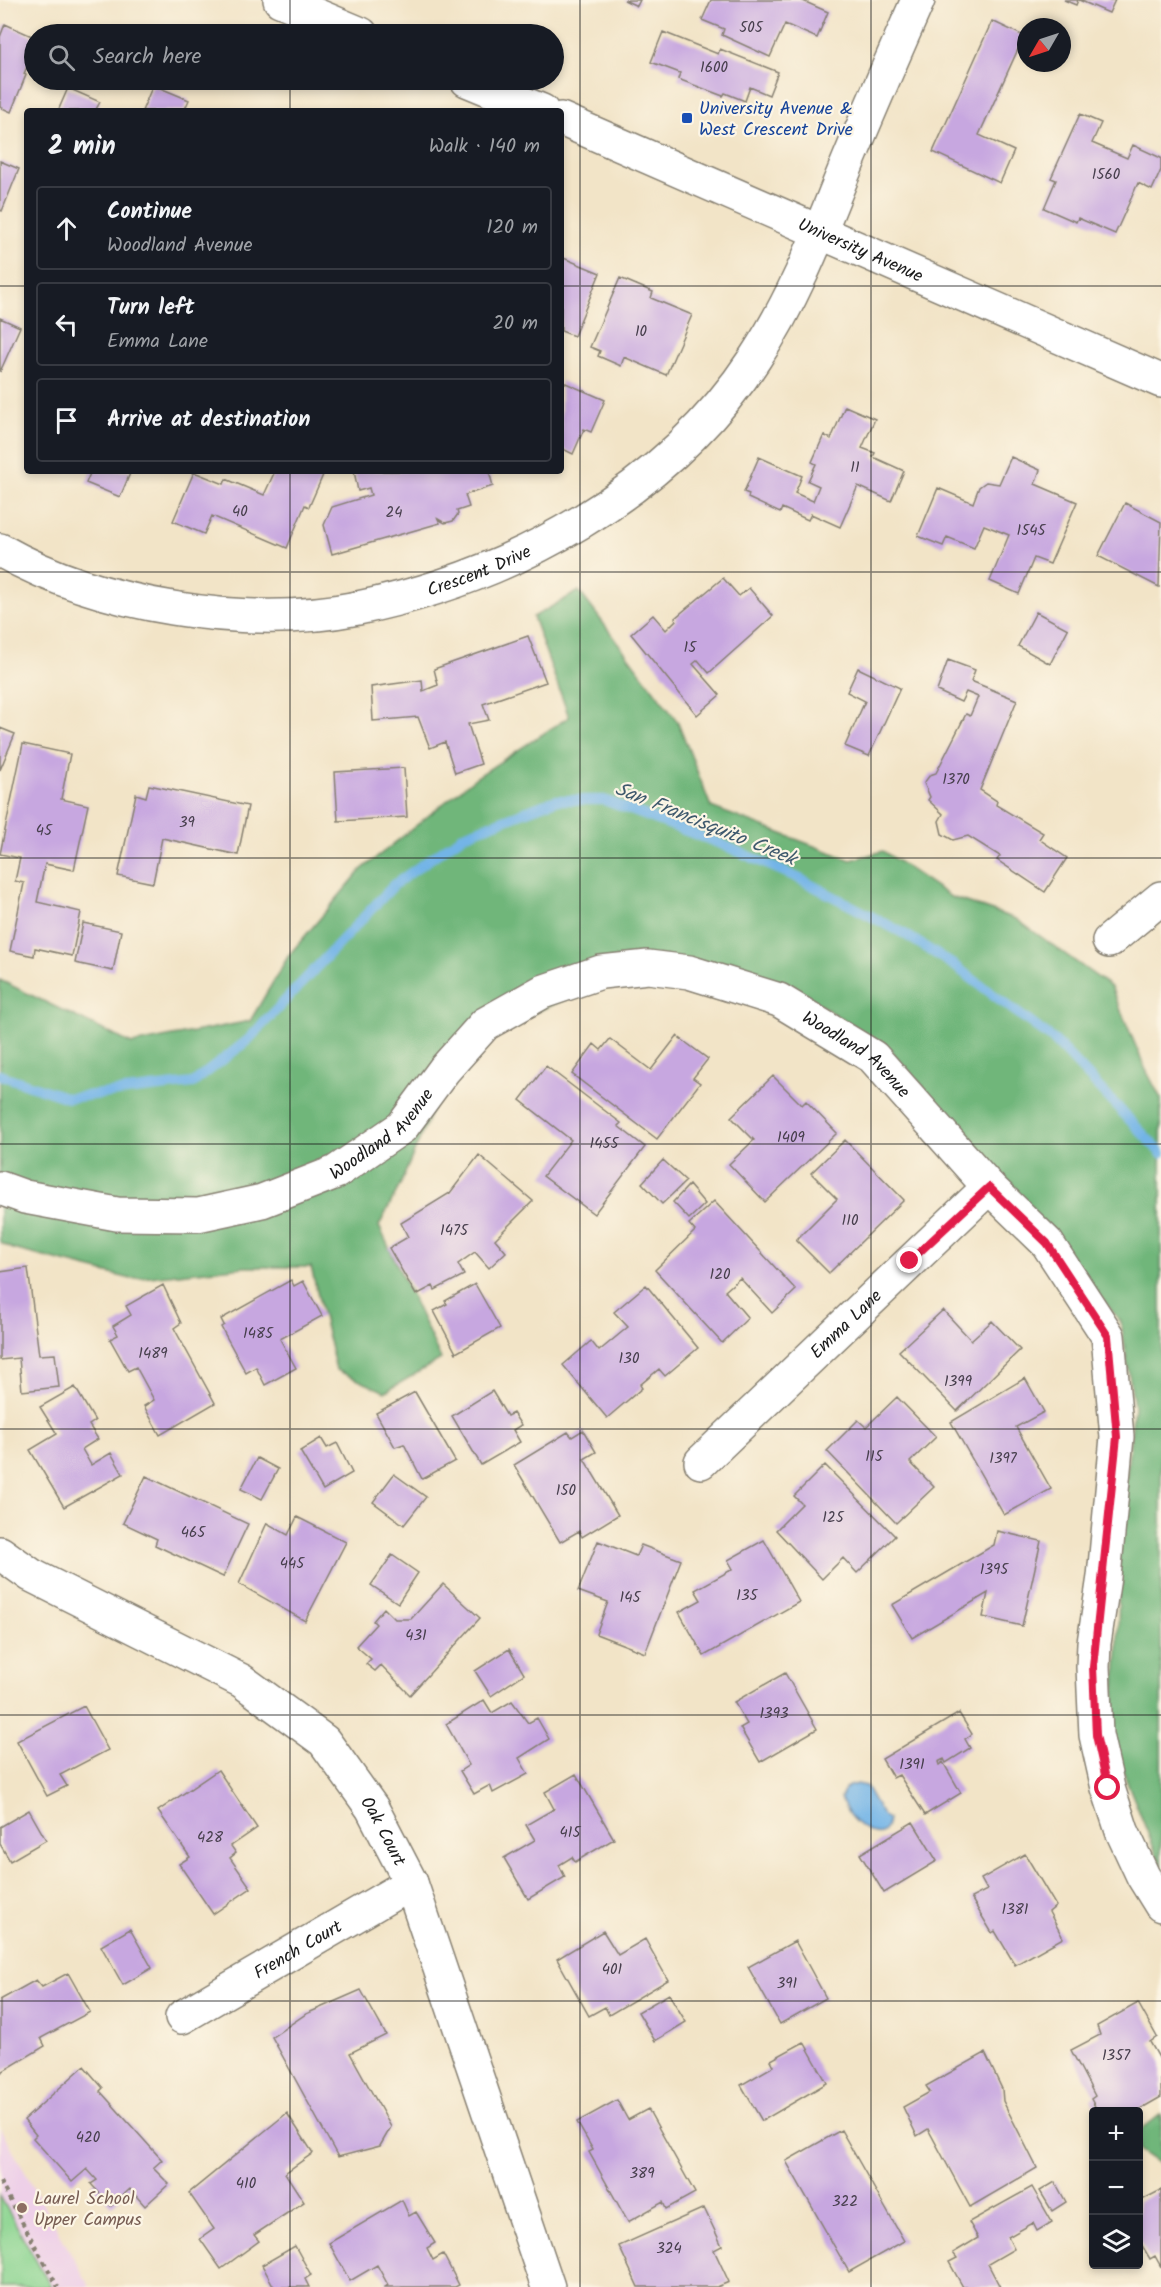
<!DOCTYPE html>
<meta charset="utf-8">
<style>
:root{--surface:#171b24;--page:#242831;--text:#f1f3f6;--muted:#9ea1a6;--line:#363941}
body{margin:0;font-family:Kalam,sans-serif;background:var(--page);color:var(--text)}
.controls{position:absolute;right:18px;bottom:18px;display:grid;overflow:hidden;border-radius:6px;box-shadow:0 3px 9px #0003}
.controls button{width:54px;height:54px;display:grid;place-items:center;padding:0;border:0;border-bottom:2px solid var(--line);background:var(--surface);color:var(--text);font:30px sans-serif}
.compass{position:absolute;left:1017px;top:18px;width:54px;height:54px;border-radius:50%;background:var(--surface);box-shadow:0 3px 9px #0003;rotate:231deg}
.stop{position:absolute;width:18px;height:18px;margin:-14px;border:4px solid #e11d48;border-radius:50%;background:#fff}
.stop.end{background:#e11d48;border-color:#fff;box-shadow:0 2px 6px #0008}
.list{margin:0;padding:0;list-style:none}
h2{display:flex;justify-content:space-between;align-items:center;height:78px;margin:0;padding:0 24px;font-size:26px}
h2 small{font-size:20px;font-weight:400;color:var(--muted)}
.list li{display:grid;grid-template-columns:39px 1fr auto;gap:18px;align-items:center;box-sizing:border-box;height:84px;margin:0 12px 12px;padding:0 12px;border:2px solid var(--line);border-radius:6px}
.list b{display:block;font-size:22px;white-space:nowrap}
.list p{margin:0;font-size:20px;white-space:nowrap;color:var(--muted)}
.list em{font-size:20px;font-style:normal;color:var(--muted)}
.icon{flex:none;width:33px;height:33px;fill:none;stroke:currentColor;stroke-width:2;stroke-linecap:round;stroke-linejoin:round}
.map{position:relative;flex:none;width:1161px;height:2287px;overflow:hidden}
.search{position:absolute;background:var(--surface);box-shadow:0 3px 9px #0003;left:24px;top:24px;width:540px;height:66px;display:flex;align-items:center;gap:15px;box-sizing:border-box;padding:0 21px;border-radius:33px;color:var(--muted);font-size:22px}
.panel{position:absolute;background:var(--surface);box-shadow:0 3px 9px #0003;left:24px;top:108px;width:540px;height:366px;border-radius:6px}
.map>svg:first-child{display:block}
.built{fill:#eed0e8}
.green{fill:#8ad490;stroke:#537856;stroke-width:1.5}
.forest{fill:#6fb67a;stroke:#46694b;stroke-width:1.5}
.water{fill:#72b4e7;stroke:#476882;stroke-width:1.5}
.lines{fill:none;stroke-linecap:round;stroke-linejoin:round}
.stream{stroke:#72b4e7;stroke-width:10}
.building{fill:#c7a7e0}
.minor-casing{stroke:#878072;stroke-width:36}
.major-casing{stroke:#878072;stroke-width:36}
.path{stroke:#878072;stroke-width:4;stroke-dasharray:4.5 4.5;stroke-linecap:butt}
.minor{stroke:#fff;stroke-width:33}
.major{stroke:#fff;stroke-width:33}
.route{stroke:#e11d48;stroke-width:8}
.grid{fill:none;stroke:#1c1c1c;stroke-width:1.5;stroke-opacity:0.55}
.transit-dot{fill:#1a4fb4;stroke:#fcf5e5;stroke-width:2}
.education-dot{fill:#8d6e63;stroke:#fcf5e5;stroke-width:2}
.labels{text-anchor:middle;stroke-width:4.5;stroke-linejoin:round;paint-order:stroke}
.number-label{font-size:15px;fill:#473f4d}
.transit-label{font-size:18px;fill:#164399;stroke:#fcf5e5;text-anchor:start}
.street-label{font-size:18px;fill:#1c1c1c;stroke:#fcf5e5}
.education-label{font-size:18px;fill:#785e54;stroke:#fcf5e5;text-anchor:start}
.water-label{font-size:20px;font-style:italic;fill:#3e596d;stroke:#fcf5e5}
</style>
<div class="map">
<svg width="1161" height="2287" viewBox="0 0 1161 2287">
<rect width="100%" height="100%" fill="#fcf5e5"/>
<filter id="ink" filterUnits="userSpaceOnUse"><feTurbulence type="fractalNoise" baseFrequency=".0167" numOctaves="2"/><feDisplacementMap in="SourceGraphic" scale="12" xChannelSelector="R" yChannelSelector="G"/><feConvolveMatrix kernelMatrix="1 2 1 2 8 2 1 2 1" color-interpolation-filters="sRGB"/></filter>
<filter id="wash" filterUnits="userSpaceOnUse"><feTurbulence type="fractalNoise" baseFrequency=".008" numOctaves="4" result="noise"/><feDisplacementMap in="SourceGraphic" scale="24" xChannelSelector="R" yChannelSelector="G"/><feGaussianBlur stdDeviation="1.35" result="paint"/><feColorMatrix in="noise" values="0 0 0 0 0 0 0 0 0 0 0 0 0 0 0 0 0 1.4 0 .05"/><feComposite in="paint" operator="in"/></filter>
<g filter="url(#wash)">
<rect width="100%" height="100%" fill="#f2e4c7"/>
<path class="built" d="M0 2128 90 2287H0Z"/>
<path class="green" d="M0 2196 51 2287H0Z"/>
<path class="forest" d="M579 591 678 722 711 807 851 860 883 851 951 897 1016 919 1111 987 1145 1068 1161 1099V1866L1111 1742 1118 1651 1119 1546 1134 1406 1121 1322 1003 1176 892 1052 784 981 595 986 504 1026 435 1103 400 1185 379 1226 441 1359 385 1392 336 1370 311 1267H244L131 1279 13 1249 0 1242V980L132 1044 250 1021 289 955 361 870 475 778 569 717 533 617Z
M1161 2114V2165L1139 2150 1138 2132Z"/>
<path class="water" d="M857 1784 866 1786 882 1814 888 1819C886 1847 860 1828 850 1816 846 1811 844 1804 841 1798L846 1787Z"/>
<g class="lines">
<path class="stream" d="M0 1075 68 1098 193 1083 248 1040 395 884 464 835 556 800H604L721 844 798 878 903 933 955 966 1055 1041 1161 1153"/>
</g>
<g id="blocks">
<path class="building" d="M624 0H640L637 6Z
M711 0H801L828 12 817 38 785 24 770 57 722 35 724 29 702 20Z
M1064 0H1078L1076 5Z
M1079 0H1115L1109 13Z
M992 21 1024 36 979 135 1014 151 1000 183 933 152Z
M5 24 34 37V49L24 74 26 75 11 112 0 107V37Z
M663 32 718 54 720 49 778 72 769 95 750 87 745 101 725 93 723 96 678 79 680 73 651 62Z
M153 85 189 100 184 111H142Z
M68 88 100 102 95 111H58Z
M1080 114 1101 123 1092 143 1127 158 1133 145 1161 158V170L1152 190 1138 183 1115 234 1078 218 1076 222 1044 208 1056 180 1051 178Z
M0 161 19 169 2 211 0 210Z
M561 257 600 273 574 336 561 331Z
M620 278 653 292 651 298 692 315 666 375 624 357 621 366 598 356 600 351 590 347Z
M0 318 20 327 0 372Z
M561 381 605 400 591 432 584 429 573 454 561 448Z
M845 406 875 419 862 448 875 453 873 457 904 471 891 501 858 486 840 527 811 514 808 520 782 508 780 513 748 498 749 494 744 492 759 457 802 476 795 493 813 501 819 486 808 481 816 464 812 462 824 435 831 439Z
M1011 457 1040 470 1035 484 1077 502 1050 564 1034 558 1019 594 990 581 1009 535 984 525 974 548 947 537 943 546 918 536 938 488 973 503 979 487 986 482 999 484Z
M91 471H131L120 497 86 483Z
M275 471H320L319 474 323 475 309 507 305 505 287 548 212 516 204 534 173 521 194 472 224 484 226 479 264 495Z
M354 471H489L493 486 465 495 469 507 457 511 458 514 453 521 445 523 438 519 440 523 332 554 324 525 332 507 371 495 369 488 358 491Z
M1125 503 1161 522 1159 587 1098 556Z
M723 578 739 596 749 588 773 616 709 673 698 660 693 664 720 695 697 715 631 634 653 615 666 630 676 620 675 618Z
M1036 612 1068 629 1050 664 1018 646Z
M528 636 546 682 483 704 489 720 468 724 481 764 455 773 445 742 430 748 418 717 373 721 371 687 422 680 423 691 438 685 434 669Z
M948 660 975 670 971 681 1017 700 980 790 997 801 996 805 1043 833 1039 839 1067 858 1045 892 997 860 1000 856 968 836 953 840 942 834 939 821 943 814 928 800 930 797 924 783 930 775 936 773 966 714 970 716 978 697 966 692 961 702 937 691Z
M858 668 900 688 869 756 845 746 865 701 847 692Z
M0 728 15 734 0 770Z
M23 744 70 754 61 799 88 805 74 870 45 864 37 902 81 912 72 956 35 948 34 956 10 951 24 883 15 881 20 858 0 854Z
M404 768 407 817 338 821 335 772Z
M149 785 248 806 238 855 162 838 153 883 118 876 136 794 146 797Z
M83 923 121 931 113 971 75 963Z
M677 1036 708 1059 693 1078 700 1083 657 1139 572 1074 594 1044 601 1050 610 1039 651 1070Z
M546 1066 621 1123 618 1126 645 1147 594 1214 543 1176 571 1140 520 1100Z
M773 1076 802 1105 806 1101 837 1133 765 1202 729 1164 754 1140 731 1117Z
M845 1140 904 1200 829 1273 796 1240 837 1199 811 1173Z
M479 1155 533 1201 495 1239 506 1252 489 1268 475 1252 458 1264 464 1275 435 1290 433 1286 416 1295 389 1248 408 1237 401 1223 450 1193Z
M663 1160 686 1181 662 1204 642 1183Z
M689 1185 705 1204 689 1219 673 1202Z
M714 1201 796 1290 772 1313 740 1278 725 1291 748 1318 722 1343 655 1270 695 1231 689 1224Z
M28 1268 39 1355 55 1354 59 1387 22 1391 19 1358 0 1360V1272Z
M291 1280 294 1286 303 1281 322 1316 280 1339 296 1368 265 1385 256 1367 246 1373 221 1327 224 1325 221 1319Z
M475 1284 500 1328 456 1353 434 1311 447 1304 445 1301Z
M163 1285 181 1323 174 1328 215 1403 160 1435 144 1406 154 1400 136 1367 128 1371 110 1339 118 1335 113 1326 131 1315 126 1306Z
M646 1285 698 1348 665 1376 659 1369 640 1385 642 1388 607 1418 563 1365 591 1341 599 1351 628 1327 614 1312Z
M943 1310 971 1340 992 1321 1020 1350 957 1411 899 1351Z
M1025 1378 1044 1412 1016 1427 1051 1489 1004 1515 951 1422Z
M75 1387 95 1421 89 1425 98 1439 82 1449 91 1465 111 1453 123 1474 64 1507 30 1450 57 1434 40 1407Z
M492 1391 507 1416 513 1413 521 1425 513 1430 520 1442 481 1465 452 1416Z
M415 1392 455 1461 422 1479 404 1444 395 1447 376 1413Z
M897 1397 936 1437 910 1462 934 1487 896 1523 827 1451 858 1420 866 1427Z
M583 1430 596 1452 584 1459 618 1515 582 1537 579 1531 560 1542 514 1465 568 1432 572 1437Z
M321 1438 327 1448 337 1443 352 1473 323 1490 300 1451Z
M257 1458 278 1469 262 1499 241 1489Z
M825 1465 895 1536 857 1573 843 1558 822 1579 776 1530 802 1504 794 1496Z
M394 1474 426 1497 404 1525 373 1502Z
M146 1476 248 1524 223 1577 155 1545 157 1539 123 1523Z
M297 1517 346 1542 305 1621 239 1584 267 1523 288 1535Z
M997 1531 1041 1541 1022 1626 983 1617 988 1593 912 1638 892 1605 994 1545Z
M764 1540 799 1602 704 1656 679 1612 701 1600 695 1590 733 1569 728 1560Z
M598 1541 636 1556 641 1545 681 1560 645 1653 596 1634 608 1602 578 1591Z
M392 1555 418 1573 398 1603 371 1585Z
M443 1584 480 1618 410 1695 381 1665 375 1671 366 1664 371 1659 356 1646 376 1624 373 1621 384 1608 395 1619H411Z
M509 1649 524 1674 491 1696 475 1671Z
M785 1673 817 1729 760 1762 740 1728 747 1724 734 1702Z
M484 1700 492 1713 512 1701 528 1723 537 1718 549 1739 519 1758 528 1774 493 1793 490 1785 474 1794 460 1771 469 1765 446 1724Z
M84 1706 108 1750 60 1775 67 1786 47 1796 17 1741Z
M959 1713 972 1734 965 1739 970 1748 946 1763 944 1759 938 1762 939 1765 943 1762 961 1793 925 1815 899 1775 893 1778 882 1759Z
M218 1770 257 1828 231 1846 236 1853 230 1858 251 1888 213 1914 179 1864 190 1857 158 1811Z
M576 1774 614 1839 575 1862 572 1857 559 1865 565 1877 528 1899 504 1858 535 1840 526 1825 554 1809 545 1792Z
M29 1810 46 1840 10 1861 0 1844V1827Z
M913 1822 937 1861 884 1893 860 1854Z
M1025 1854 1056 1906 1049 1912 1063 1938 1015 1965 995 1931 992 1933 971 1898 987 1890 981 1879Z
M130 1929 152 1968 123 1985 101 1946Z
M603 1931 618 1955 645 1939 668 1980 609 2015 605 2007 589 2016 557 1959Z
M795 1941 826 1998 780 2024 748 1967Z
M68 1973 90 2012 41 2038 45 2046 0 2073V2000L36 1980 42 1987Z
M361 1990 386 2035 350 2053 391 2127 380 2146 338 2157 272 2037 306 2014Z
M669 1994 686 2022 655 2041 638 2012Z
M1138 2003 1157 2037 1150 2042 1161 2061V2097L1135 2112H1098L1091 2099 1095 2096 1071 2050 1100 2035 1097 2026Z
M804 2042 827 2083 762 2121 741 2085 774 2066 771 2060Z
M985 2053 1002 2089 1003 2101 1037 2168 970 2207 928 2129 917 2136 903 2107 930 2092 926 2086Z
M84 2066 103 2088 100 2091 162 2160 153 2168 169 2184 145 2206 130 2189 111 2206 91 2184 97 2180 87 2169 72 2182 33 2138 36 2135 24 2120Z
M617 2100 628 2120 648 2109 695 2193 666 2209 663 2202 628 2222 589 2152 593 2150 577 2122Z
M287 2113 313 2153 285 2173 304 2202 254 2235 259 2241 221 2269 200 2239 214 2229 189 2193Z
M841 2130 904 2241 849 2272 786 2161Z
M1055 2182 1066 2202 1052 2211 1040 2191Z
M1032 2187 1052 2222 1037 2231 1033 2223 1008 2237 1014 2249 988 2264 1000 2287H963L949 2262 957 2258 953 2253 978 2238 969 2222Z
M1161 2190V2267L1155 2256 1150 2259 1140 2242 1138 2243V2202Z
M402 2200 409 2216 416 2212 435 2243 427 2248 433 2260 443 2254 459 2285 455 2287H385L388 2285 377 2265 350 2281 329 2243Z
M704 2208 722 2246 714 2250 729 2282 717 2287H638L619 2246Z
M295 2246 311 2275 305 2279 309 2287H274L262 2265Z"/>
</g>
</g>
<g filter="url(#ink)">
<use href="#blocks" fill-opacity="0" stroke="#878072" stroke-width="1.5"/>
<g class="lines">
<defs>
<g id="minor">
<path id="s1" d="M0 550C99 606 246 630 358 608 512 577 667 492 755 358 791 304 815 244 839 184 864 122 891 61 918 0"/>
<path d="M1109 941 1161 898"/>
<path id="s2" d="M0 1188 25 1197 117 1214 198 1215 262 1201 336 1172 402 1127 444 1070 485 1024 542 992 601 972 648 967 689 972 779 1000 873 1057 989 1187 1047 1243 1108 1336 1117 1437 1104 1577 1094 1643 1093 1667 1096 1735 1108 1788 1122 1831 1143 1876 1161 1905"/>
<path id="s3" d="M701 1462 989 1187"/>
<path id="s4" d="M0 1553 31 1575 242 1681 324 1741 372 1808 411 1883 548 2287"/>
<path id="s5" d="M182 2017 411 1883"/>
</g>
<g id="major">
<path d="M280 0 361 34"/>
<path d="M467 80 542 111"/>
<path id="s6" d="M561 119 1161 381"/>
</g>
</defs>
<use href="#minor" class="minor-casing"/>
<use href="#major" class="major-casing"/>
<path class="path" d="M0 2182 58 2287"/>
<use href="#minor" class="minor"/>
<use href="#major" class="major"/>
</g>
</g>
<g class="lines" filter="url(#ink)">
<path class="route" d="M910 1261 989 1187 1047 1243 1108 1336 1117 1437 1093 1667 1096 1735 1108 1788"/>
</g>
<path class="grid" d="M290 0V34M580 0V2287M871 0V2287M290 80V111M0 286H27M561 286H1161M290 471V2287M0 572H1161M0 858H1161M0 1144H1161M0 1429H1161M0 1715H1161M0 2001H1161"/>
<rect class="transit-dot" x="681" y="112" width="12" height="12" rx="3"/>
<circle class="education-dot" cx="22" cy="2208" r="6"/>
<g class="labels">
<g class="number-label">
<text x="751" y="32">505</text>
<text x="714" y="72">1600</text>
<text x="1106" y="179">1560</text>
<text x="641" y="336">10</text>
<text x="855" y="472">11</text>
<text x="240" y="516">40</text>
<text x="394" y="517">24</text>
<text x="1031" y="535">1545</text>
<text x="690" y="652">15</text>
<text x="956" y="784">1370</text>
<text x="187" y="827">39</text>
<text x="44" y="835">45</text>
<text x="791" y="1142">1409</text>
<text x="604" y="1148">1455</text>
<text x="850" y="1225">110</text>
<text x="454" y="1235">1475</text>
<text x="720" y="1279">120</text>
<text x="258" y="1338">1485</text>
<text x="153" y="1358">1489</text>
<text x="629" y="1363">130</text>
<text x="958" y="1386">1399</text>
<text x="874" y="1461">115</text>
<text x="1003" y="1463">1397</text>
<text x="566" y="1495">150</text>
<text x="833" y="1522">125</text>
<text x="193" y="1537">465</text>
<text x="292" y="1568">445</text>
<text x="994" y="1574">1395</text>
<text x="747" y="1600">135</text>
<text x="630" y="1602">145</text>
<text x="416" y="1640">431</text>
<text x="774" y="1718">1393</text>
<text x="912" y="1769">1391</text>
<text x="570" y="1837">415</text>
<text x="210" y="1842">428</text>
<text x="1015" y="1914">1381</text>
<text x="612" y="1974">401</text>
<text x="787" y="1988">391</text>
<text x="1116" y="2060">1357</text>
<text x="88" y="2142">420</text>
<text x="642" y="2178">389</text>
<text x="246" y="2188">410</text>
<text x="845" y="2206">322</text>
<text x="669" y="2253">324</text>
</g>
<g class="transit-label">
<text x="699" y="114">University Avenue &amp;<tspan x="699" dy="21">West Crescent Drive</tspan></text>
</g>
<g class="street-label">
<text dy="6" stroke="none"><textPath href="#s6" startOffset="327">University Avenue</textPath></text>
<text dy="6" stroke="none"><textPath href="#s1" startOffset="496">Crescent Drive</textPath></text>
<text dy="6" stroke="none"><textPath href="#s2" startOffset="964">Woodland Avenue</textPath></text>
<text dy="6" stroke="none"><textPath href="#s2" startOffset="406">Woodland Avenue</textPath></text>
<text dy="6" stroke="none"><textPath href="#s3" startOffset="200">Emma Lane</textPath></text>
<text dy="6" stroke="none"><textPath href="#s4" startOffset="484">Oak Court</textPath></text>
<text dy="6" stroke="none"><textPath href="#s5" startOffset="134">French Court</textPath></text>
</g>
<g class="education-label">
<text x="34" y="2204">Laurel School<tspan x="34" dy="21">Upper Campus</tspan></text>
</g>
<g class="water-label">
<text transform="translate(706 823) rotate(22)" y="7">San Francisquito Creek</text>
</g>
</g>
</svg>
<div class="controls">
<button>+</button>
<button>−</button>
<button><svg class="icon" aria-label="layers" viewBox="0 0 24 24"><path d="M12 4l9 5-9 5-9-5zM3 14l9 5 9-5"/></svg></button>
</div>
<svg class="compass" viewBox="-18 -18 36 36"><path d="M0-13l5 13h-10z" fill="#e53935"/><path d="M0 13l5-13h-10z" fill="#9ea1a6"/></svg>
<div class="stop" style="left:1108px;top:1788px"></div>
<div class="stop end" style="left:910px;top:1261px"></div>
<div class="search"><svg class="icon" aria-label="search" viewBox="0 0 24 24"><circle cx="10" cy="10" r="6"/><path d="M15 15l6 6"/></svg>Search here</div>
<section class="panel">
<h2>2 min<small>Walk · 140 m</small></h2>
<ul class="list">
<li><svg class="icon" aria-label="ahead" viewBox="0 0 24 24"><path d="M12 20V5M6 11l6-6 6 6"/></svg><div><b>Continue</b><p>Woodland Avenue</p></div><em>120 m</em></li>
<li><svg class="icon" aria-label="left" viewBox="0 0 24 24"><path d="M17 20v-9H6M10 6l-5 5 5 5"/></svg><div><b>Turn left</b><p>Emma Lane</p></div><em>20 m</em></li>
<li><svg class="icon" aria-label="arrive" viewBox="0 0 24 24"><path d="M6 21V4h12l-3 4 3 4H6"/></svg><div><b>Arrive at destination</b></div></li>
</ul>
</section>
</div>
